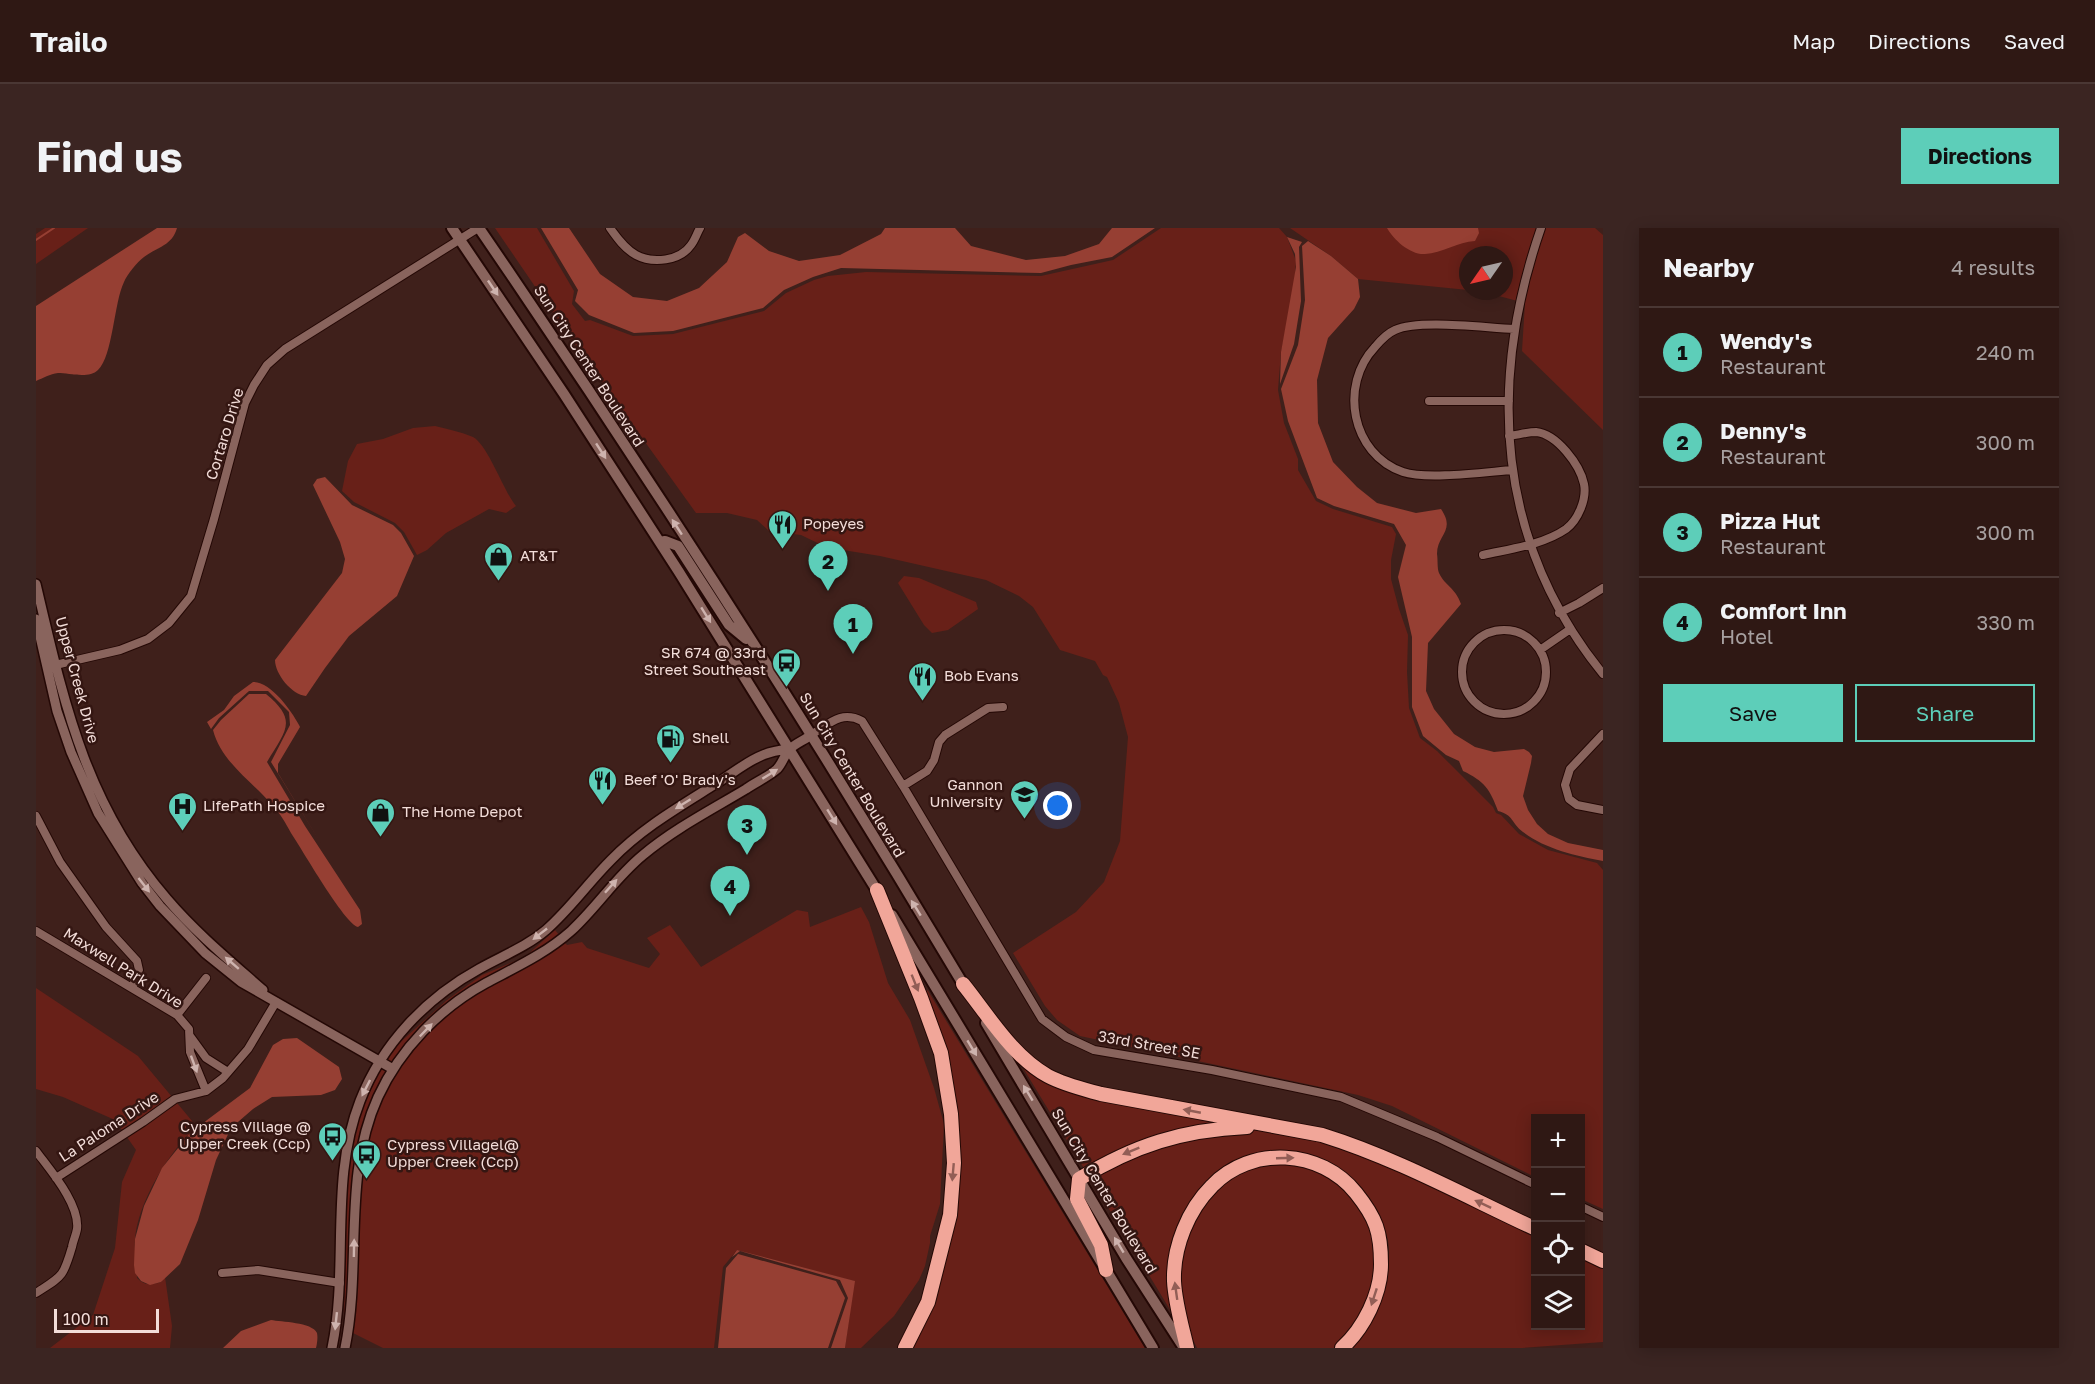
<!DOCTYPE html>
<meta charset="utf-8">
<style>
:root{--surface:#2f1814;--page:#3b2522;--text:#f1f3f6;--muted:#a7a0a0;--line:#4a3734;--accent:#5dceb9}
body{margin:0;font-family:"Golos Text",sans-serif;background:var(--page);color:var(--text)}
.controls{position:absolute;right:18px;bottom:18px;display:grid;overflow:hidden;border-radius:0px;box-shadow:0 3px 15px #0003}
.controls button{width:54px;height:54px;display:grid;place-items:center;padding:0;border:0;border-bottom:2px solid var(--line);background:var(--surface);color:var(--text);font:30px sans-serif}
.compass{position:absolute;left:1423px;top:18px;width:54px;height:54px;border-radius:50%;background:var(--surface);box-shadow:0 3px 15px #0003;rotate:236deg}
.scale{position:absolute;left:18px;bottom:15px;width:105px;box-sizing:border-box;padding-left:6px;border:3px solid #f3ddd9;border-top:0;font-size:16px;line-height:21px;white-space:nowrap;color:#f3ddd9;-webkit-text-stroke:4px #341612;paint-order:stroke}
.you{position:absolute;left:1022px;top:578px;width:21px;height:21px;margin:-15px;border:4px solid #fff;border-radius:50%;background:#1a73e8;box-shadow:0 0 0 9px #1a73e833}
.badge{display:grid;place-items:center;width:39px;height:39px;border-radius:50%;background:var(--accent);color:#111;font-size:20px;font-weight:700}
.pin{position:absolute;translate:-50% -50px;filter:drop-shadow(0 2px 3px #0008)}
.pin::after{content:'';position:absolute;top:32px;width:21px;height:18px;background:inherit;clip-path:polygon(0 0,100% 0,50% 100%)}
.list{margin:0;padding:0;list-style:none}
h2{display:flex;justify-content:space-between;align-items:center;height:78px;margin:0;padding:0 24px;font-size:26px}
h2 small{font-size:20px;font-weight:400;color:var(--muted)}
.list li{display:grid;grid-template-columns:39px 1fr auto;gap:18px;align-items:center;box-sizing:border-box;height:90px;padding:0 24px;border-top:2px solid var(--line)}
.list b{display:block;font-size:22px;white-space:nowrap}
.list p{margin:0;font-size:20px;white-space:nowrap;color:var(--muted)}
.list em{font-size:20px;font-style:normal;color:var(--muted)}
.actions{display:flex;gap:12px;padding:18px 24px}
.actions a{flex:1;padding:14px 0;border:2px solid var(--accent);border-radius:0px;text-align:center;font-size:21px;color:var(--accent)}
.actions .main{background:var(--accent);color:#111}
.icon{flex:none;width:33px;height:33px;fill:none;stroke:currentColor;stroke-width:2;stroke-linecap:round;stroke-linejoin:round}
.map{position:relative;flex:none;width:1567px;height:1120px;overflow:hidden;border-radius:0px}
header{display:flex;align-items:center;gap:36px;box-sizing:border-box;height:84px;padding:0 30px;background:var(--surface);border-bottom:2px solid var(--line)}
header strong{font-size:28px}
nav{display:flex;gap:33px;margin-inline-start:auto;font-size:21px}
.intro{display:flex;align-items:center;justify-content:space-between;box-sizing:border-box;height:144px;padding:0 36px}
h1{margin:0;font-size:42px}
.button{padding:15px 27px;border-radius:0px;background:var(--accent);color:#111;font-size:21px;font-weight:700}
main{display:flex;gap:36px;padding:0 36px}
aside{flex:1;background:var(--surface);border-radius:0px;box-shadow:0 3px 15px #0003}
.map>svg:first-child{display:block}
.green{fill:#682018}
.water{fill:#963f33}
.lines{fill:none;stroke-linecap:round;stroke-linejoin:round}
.stream{stroke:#963f33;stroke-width:2}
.minor-casing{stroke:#240805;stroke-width:10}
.tertiary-casing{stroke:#240805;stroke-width:12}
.secondary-casing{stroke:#240805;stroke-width:14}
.motorway-casing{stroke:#240805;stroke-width:16}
.minor{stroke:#89645d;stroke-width:8}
.tertiary{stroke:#89645d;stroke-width:9}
.secondary{stroke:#89645d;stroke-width:10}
.motorway{stroke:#f1a699;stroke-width:14}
.oneway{fill:#ceb3ae}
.oneway2{fill:#925e56}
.labels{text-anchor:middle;stroke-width:5;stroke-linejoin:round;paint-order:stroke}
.street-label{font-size:15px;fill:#f3ddd9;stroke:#341612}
.poi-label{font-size:15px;fill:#f3ddd9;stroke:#341612;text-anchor:start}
</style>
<header>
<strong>Trailo</strong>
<nav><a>Map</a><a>Directions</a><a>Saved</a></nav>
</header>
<div class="intro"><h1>Find us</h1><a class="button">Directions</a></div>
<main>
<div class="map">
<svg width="1567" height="1120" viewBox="0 0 1567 1120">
<rect width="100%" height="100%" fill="#3f201b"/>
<path class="green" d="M9 0H52L0 36V6Z
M459 0H501L538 63 536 76 549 93 554 92 597 108 637 106 728 83 750 65 778 52 792 48 830 44 1005 48 1077 32 1125 0H1243L1251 9 1260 33 1258 61 1245 124 1242 162 1248 195 1262 231V242L1280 273 1297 281 1356 299 1360 306 1355 332V351L1363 381 1372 407 1371 444 1373 480 1384 510 1401 523 1457 579 1460 585 1465 587 1483 606 1512 622 1561 635 1567 642V981L1545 971 1544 890H1500L1499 949 1356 878 1322 867 1044 808 1021 792 1009 778 977 725 1040 684 1068 654 1084 613 1092 509 1083 475 1071 449 1067 447 1059 433 1024 422 997 379 983 368 950 352 844 328 807 322 794 321 765 307 733 303 721 292 691 285H660L528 101Z
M1254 0H1559L1567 7V202L1486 123 1489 75 1444 63H1468V27H1432V62L1322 51 1295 28Z
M399 198C411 201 425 204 437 209 452 217 468 264 480 278L470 285 453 281 410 305 391 322 381 327 368 304 359 295 318 274 306 263 312 233 321 216 347 211 377 200Z
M868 348 883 350 940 374 942 381 912 402 896 405 888 397 862 355Z
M825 679 833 694 852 755 874 792 898 860 908 896 904 976 894 1008V1015L889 1038 883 1052 858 1088 825 1120H809L818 1053 701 1022 687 1039 678 1120H347L315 1104C317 1089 320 1074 321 1059 323 1027 322 995 324 964 328 897 355 835 405 791 442 759 489 743 527 713L531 717 546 714 551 720 613 740 624 726 611 710 634 697 665 739 761 682 772 684 774 699Z
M519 702 523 707 507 720 447 753 356 836 349 831 359 819 411 772 446 747 489 729Z
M0 760 102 828 161 899C133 922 101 976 99 1012 98 1024 101 1038 101 1050 109 1058 115 1057 125 1054L129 1049 136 1098 134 1120H14L57 1087 79 1020 86 954 100 922 79 892 27 869 0 861Z
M888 761 892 763 1109 1120H873L920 957Z
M984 835 997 843 1195 893 1049 942Z
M345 838 352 842 329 894 308 1101 311 941 321 893Z
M1215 902H1236L1305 916 1499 1007 1500 1098H1544L1545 1029 1567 1039V1114L1486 1120H1312C1334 1082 1370 1037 1344 991 1335 975 1320 961 1309 947L1223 929 1155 982 1136 1085 1053 948 1128 914Z
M1248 935 1281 941 1315 964 1340 1009V1047L1327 1086 1299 1120H1161L1146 1088 1144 1029 1157 991 1188 952 1224 936Z"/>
<path class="water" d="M121 0H141C136 18 121 19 108 29 101 34 91 47 88 54 78 74 77 128 62 142 53 151 33 145 22 145 14 146 7 150 0 153V78Z
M505 0H533L564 46 597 69 631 73 663 60 691 34 702 9 709 5 733 23 763 33 804 27 845 6 849 0H919L935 18 990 32 1029 28 1063 16 1076 0H1119L1076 29 1035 37 1005 45 805 40 777 49 748 62 727 80 637 103 598 105 553 87 539 73 542 62Z
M1351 0H1442L1443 5 1439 13C1422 14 1406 25 1389 26 1374 27 1358 12 1351 0Z
M1251 9 1266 14 1263 19 1265 73 1258 116 1244 156 1245 124 1260 39 1259 26Z
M1272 13 1295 28 1322 51 1324 69 1318 81 1292 110 1281 152 1282 195 1297 234 1321 259 1341 275 1380 285 1405 281C1420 303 1401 306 1401 326 1402 332 1401 340 1403 345 1409 358 1419 359 1425 376L1392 415 1390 463 1398 481 1418 506 1439 519 1458 524 1488 521 1493 524 1496 528 1495 535 1487 568 1492 582 1501 596 1512 606 1532 615 1567 622V633C1540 628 1509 621 1487 604 1475 595 1478 587 1462 583 1454 561 1448 553 1427 543L1423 533 1410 527 1387 508 1376 479V409L1362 349 1370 317 1358 296 1298 278 1281 270 1252 193 1245 161 1262 117 1269 72 1266 18Z
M289 249 316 277 357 297 365 305 378 328 361 368 313 408 289 440 270 468C256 467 239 446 239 432L306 345 309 331 304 314 277 257 281 251Z
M217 454C235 454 255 482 263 497L264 499 242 536V545L286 617 235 534 254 497 253 484 232 463H213L183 490 175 501 171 494 188 482 198 468Z
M213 466H230C263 493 249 503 231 534L269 598 324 682 326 696 322 699C308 695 266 621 255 605 250 596 244 585 237 578 217 554 185 534 177 502L185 492Z
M261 810 303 839 306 851 299 862 285 867 236 869 217 881 195 900 180 932 162 992 144 1036 125 1054 114 1057 105 1053 99 1045 98 1037 99 1011 108 978 126 940 155 904 214 860 237 817 247 811Z
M701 1022 819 1053 809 1120H795L812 1070 804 1052 704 1023 696 1029Z
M702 1026 800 1053 809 1070 792 1120H682L690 1040Z
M235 1092C245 1094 276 1094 281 1105 282 1110 281 1116 280 1120H187L205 1103Z"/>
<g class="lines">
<path class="stream" d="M0 12 18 0"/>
<defs>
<path id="minor" d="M574 0C581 10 589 21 600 27 617 36 644 33 655 17 659 12 661 5 664 0
M1505 0C1451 156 1460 314 1567 446
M1393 173H1473
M1477 242C1450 244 1391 252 1367 244 1315 226 1303 157 1339 119 1344 113 1352 105 1359 102 1384 91 1449 100 1478 101
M1447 327C1473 321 1507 317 1530 301 1542 292 1551 271 1548 256 1544 237 1521 206 1500 204 1492 204 1481 207 1473 208
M1523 385 1543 375 1567 360
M1426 444a42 42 0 1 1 84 0a42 42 0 1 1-84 0Z
M1504 422 1533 402
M15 438 84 422 112 411 133 395 155 368 178 291 209 175 218 157 231 137 249 121 442 0
M1567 506 1534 541 1529 557 1533 571 1541 577 1567 582
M775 507C793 496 805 482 826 493L867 558 1006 791 1030 809 1058 822 1176 842 1305 869 1401 909 1500 957
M867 558 891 543 898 532 903 514 909 507 952 480 967 479
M0 588 24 634 70 699 101 733 103 742 96 760
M0 703 141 787 153 801 154 824 170 863
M141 787 170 750
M154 808 170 830 192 844
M0 923C14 942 44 976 41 1001 40 1007 37 1013 36 1019 27 1050 26 1048 0 1065
M20 950 107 894 139 871 170 863 187 850 212 821 240 774
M1544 978 1567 989
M186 1045 222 1042 304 1055"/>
<path id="tertiary" d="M0 356C28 474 49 576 131 671 160 705 194 733 227 762
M0 391 21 483 35 524 62 585 106 655 124 678 169 725 205 754 357 841
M296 1120C313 1038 293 952 324 873 346 816 390 770 443 741 466 728 490 719 510 702 534 681 552 655 575 632 606 600 643 579 681 555 696 546 711 533 727 527 736 523 745 522 754 521
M309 1120C326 1037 306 948 342 869 364 821 404 780 450 755 480 739 509 726 535 703 561 679 580 649 607 627 638 601 675 582 710 561 720 554 732 549 741 541 746 536 748 528 753 522 758 516 769 512 775 507"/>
<path id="secondary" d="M416 0 528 166 643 344 845 669
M443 0C613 248 776 502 930 761
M624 314 629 313 642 318 693 397 710 411
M856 687 1117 1120
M950 795 1090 1030 1148 1120"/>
<path id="motorway" d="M841 662 885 770 905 825 915 886 918 935 914 987 892 1074 869 1120
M927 756C952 787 976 828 1012 848 1029 857 1047 861 1065 866L1286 907C1360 930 1429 968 1500 1001
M1544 1022 1567 1033
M1070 1042 1065 1017 1041 971 1043 951C1099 917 1146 902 1211 899
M1151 1120C1146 1098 1139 1075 1138 1053 1137 1019 1152 982 1176 958 1215 917 1285 921 1320 965 1340 990 1345 1004 1345 1036 1345 1066 1328 1100 1306 1120"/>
</defs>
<use href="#minor" class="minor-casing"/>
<use href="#tertiary" class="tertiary-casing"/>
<use href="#secondary" class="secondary-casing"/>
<use href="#motorway" class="motorway-casing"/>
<use href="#minor" class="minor"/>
<use href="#tertiary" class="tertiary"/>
<use href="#secondary" class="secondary"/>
<use href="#motorway" class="motorway"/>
</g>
<defs><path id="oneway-solid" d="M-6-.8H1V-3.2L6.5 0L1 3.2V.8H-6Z" transform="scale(1.5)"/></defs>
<g class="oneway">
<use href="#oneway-solid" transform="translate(457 60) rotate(56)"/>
<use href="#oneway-solid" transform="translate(565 223) rotate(57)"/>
<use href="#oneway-solid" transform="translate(641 299) rotate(-123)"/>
<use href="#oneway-solid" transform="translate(670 387) rotate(58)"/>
<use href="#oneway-solid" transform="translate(734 546) rotate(-32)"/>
<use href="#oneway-solid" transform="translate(647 576) rotate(148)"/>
<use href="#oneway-solid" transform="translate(796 589) rotate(58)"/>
<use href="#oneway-solid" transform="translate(108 657) rotate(52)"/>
<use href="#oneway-solid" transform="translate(575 658) rotate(-48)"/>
<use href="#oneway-solid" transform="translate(880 680) rotate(-122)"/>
<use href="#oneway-solid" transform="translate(504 706) rotate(142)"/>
<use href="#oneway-solid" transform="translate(196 735) rotate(-139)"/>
<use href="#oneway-solid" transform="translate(390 802) rotate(-46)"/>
<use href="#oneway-solid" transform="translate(936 820) rotate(59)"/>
<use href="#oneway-solid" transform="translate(158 836) rotate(70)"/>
<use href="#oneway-solid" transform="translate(330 860) rotate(117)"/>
<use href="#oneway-solid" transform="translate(992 865) rotate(-121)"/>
<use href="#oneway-solid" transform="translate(1083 1017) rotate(-121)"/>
<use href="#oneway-solid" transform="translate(318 1020) rotate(-89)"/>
<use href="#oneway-solid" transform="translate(300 1093) rotate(96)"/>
</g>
<g class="oneway2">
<use href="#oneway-solid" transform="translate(879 755) rotate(68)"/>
<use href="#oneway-solid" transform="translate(1156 883) rotate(-169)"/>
<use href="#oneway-solid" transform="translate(1095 923) rotate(158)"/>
<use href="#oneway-solid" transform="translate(1249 930) rotate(-2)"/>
<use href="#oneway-solid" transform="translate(917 944) rotate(95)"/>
<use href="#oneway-solid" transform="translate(1447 976) rotate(-155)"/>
<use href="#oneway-solid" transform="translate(1140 1063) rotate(-98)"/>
<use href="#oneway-solid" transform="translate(1338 1069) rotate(108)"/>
</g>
<defs>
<symbol id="restaurant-pin" viewBox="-11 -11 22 30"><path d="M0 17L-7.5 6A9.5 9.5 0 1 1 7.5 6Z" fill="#5dceb9" stroke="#341612"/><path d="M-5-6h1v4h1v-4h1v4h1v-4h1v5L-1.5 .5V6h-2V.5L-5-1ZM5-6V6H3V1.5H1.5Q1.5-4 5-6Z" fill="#111"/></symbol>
<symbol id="shop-pin" viewBox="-11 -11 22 30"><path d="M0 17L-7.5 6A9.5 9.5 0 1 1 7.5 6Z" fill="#5dceb9" stroke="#341612"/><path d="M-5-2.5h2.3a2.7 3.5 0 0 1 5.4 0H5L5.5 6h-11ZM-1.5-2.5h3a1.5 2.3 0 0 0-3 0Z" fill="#111"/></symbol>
<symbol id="bus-pin" viewBox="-11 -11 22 30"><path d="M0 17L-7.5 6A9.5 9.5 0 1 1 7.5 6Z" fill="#5dceb9" stroke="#341612"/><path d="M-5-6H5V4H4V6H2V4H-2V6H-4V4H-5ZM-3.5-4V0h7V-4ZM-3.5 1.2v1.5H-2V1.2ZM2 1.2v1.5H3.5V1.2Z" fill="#111"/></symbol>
<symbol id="fuel-pin" viewBox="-11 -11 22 30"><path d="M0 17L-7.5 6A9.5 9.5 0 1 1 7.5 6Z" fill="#5dceb9" stroke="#341612"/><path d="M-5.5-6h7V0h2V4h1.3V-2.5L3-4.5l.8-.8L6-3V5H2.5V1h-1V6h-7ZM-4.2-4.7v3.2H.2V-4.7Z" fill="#111"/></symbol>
<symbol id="university-pin" viewBox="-11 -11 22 30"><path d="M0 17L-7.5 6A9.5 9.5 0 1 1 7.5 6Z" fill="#5dceb9" stroke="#341612"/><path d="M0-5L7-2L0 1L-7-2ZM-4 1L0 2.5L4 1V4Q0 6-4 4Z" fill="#111"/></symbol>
<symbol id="hospital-pin" viewBox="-11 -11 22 30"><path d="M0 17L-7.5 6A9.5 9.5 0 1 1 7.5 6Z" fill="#5dceb9" stroke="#341612"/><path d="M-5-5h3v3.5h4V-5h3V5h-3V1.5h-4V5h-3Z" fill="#111"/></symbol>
</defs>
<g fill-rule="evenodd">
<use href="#restaurant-pin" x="730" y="280" width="33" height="45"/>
<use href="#shop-pin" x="446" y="312" width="33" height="45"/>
<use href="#bus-pin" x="734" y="418" width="33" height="45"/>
<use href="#restaurant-pin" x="870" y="432" width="33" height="45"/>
<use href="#fuel-pin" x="618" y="494" width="33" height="45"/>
<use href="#restaurant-pin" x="550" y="536" width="33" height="45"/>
<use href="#university-pin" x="972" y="550" width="33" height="45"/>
<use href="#hospital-pin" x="130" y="562" width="33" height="45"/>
<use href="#shop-pin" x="328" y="568" width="33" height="45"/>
<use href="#bus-pin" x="280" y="892" width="33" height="45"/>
<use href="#bus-pin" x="314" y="910" width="33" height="45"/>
</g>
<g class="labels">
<g class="street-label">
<text transform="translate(553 138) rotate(57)" y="5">Sun City Center Boulevard</text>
<text transform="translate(189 206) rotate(-73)" y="5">Cortaro Drive</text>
<text transform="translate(41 452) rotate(75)" y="5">Upper Creek Drive</text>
<text transform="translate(816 547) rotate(59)" y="5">Sun City Center Boulevard</text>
<text transform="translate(87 740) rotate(32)" y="5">Maxwell Park Drive</text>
<text transform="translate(1113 817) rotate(10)" y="5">33rd Street SE</text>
<text transform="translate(73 899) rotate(-33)" y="5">La Paloma Drive</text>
<text transform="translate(1068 963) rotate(59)" y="5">Sun City Center Boulevard</text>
</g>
<g class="poi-label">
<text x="767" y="301">Popeyes</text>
<text x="484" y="333">AT&amp;T</text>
<text x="730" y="430" text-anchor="end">SR 674 @ 33rd<tspan x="730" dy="17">Street Southeast</tspan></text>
<text x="908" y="453">Bob Evans</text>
<text x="656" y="515">Shell</text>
<text x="588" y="557">Beef 'O' Brady's</text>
<text x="967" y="562" text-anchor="end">Gannon<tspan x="967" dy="17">University</tspan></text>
<text x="167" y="583">LifePath Hospice</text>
<text x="366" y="589">The Home Depot</text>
<text x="275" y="904" text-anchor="end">Cypress Village @<tspan x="275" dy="17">Upper Creek (Ccp)</tspan></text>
<text x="351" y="922">Cypress Villagel@<tspan x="351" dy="17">Upper Creek (Ccp)</tspan></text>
</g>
</g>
</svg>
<div class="controls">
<button>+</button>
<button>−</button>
<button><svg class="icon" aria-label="locate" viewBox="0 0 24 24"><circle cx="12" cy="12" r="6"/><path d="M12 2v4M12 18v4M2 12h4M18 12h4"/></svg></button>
<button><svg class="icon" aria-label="layers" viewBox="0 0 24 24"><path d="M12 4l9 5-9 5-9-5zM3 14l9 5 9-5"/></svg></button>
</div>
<svg class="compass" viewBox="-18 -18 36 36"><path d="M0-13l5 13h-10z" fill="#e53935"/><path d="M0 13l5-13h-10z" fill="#a7a0a0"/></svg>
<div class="scale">100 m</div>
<div class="you"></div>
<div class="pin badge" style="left:817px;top:426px">1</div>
<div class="pin badge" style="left:792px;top:363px">2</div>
<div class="pin badge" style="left:711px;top:627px">3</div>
<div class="pin badge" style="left:694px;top:688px">4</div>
</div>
<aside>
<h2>Nearby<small>4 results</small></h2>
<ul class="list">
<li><span class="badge">1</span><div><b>Wendy's</b><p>Restaurant</p></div><em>240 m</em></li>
<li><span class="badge">2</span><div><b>Denny's</b><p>Restaurant</p></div><em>300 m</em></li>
<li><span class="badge">3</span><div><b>Pizza Hut</b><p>Restaurant</p></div><em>300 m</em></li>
<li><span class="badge">4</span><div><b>Comfort Inn</b><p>Hotel</p></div><em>330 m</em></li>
</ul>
<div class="actions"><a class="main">Save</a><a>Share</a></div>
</aside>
</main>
